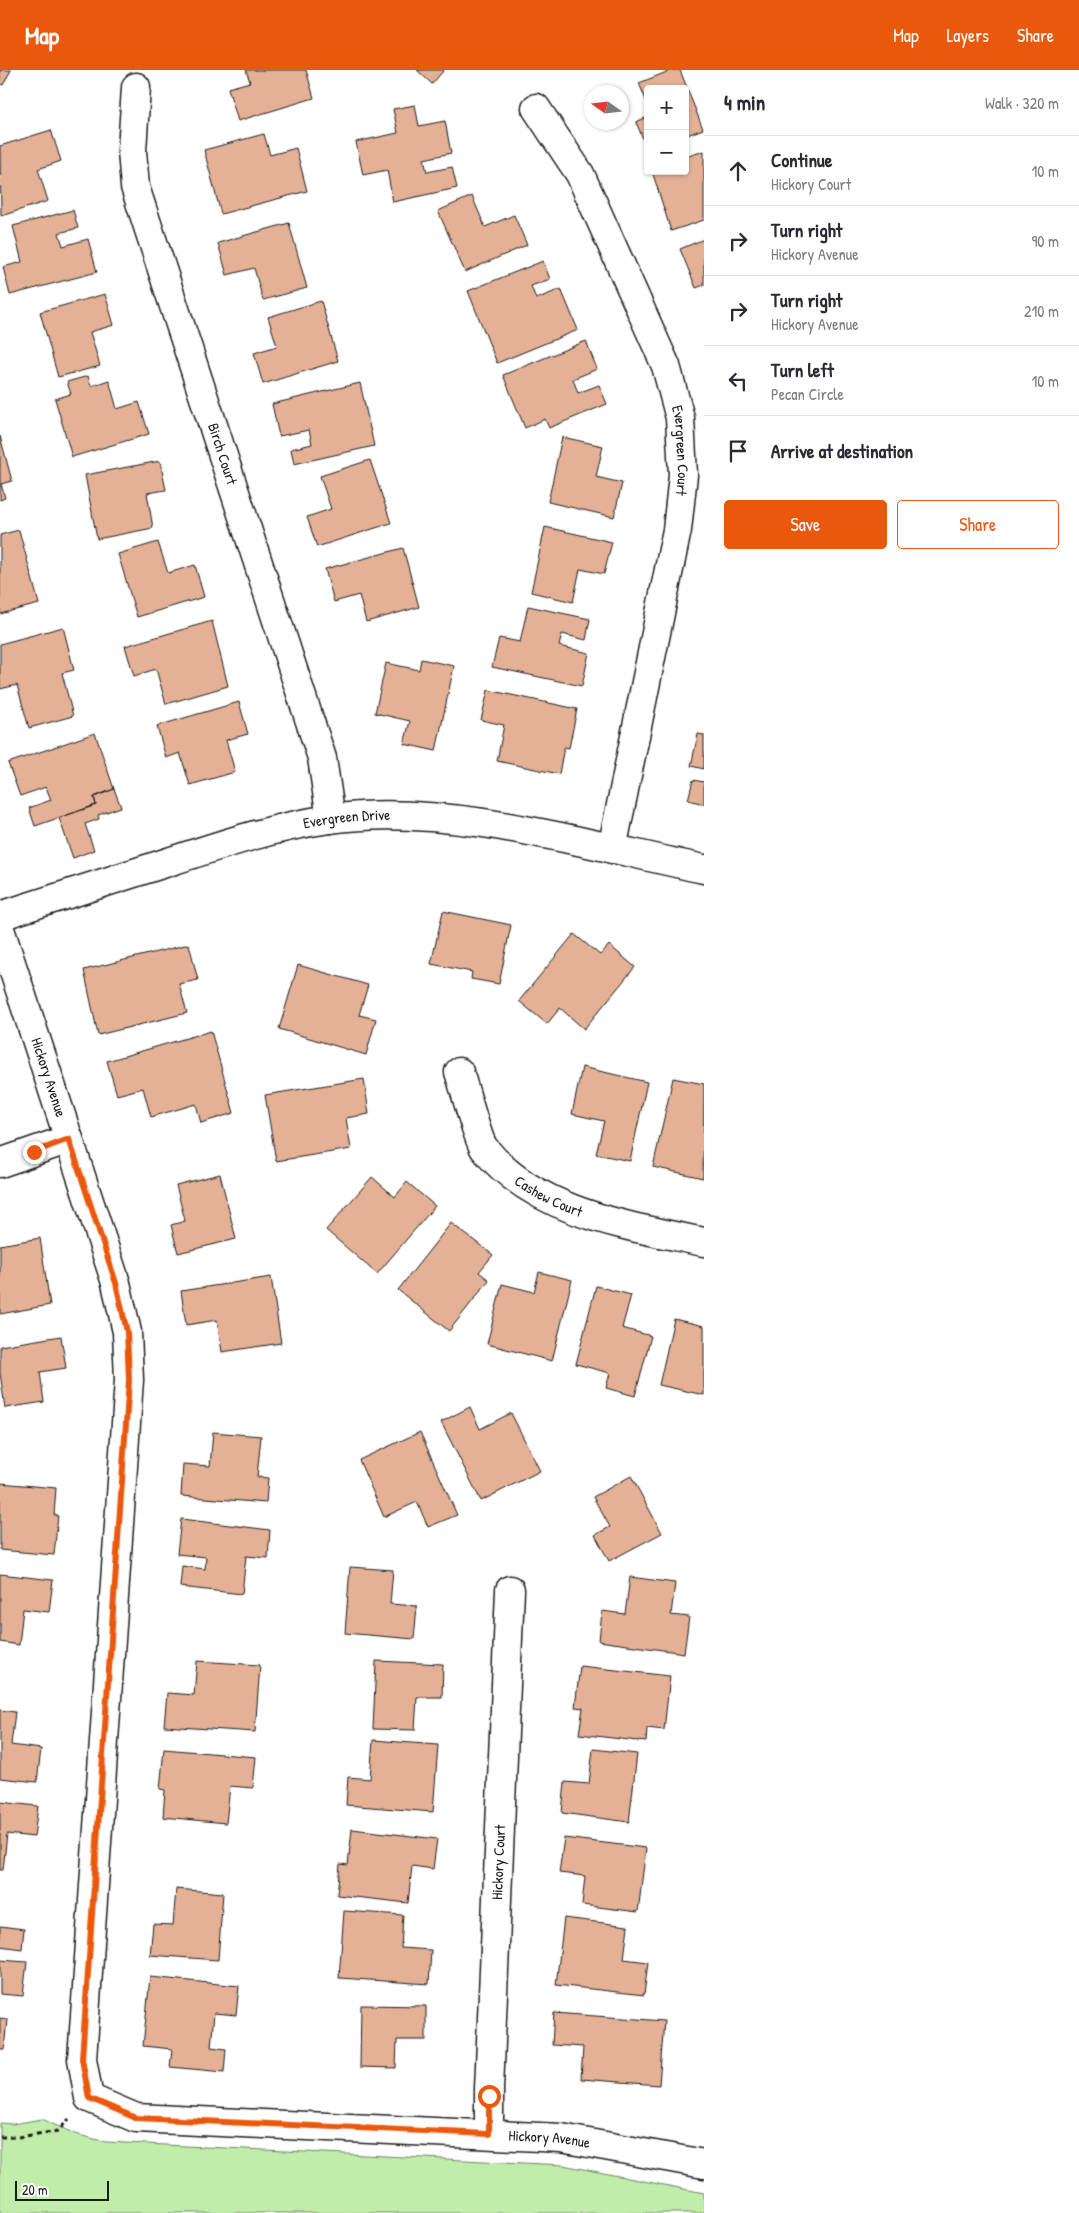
<!DOCTYPE html>
<meta charset="utf-8">
<style>
:root{--surface:#fff;--page:#f7f7f7;--text:#2b2b33;--muted:#7c7c81;--line:#e1e1e2;--accent:#ea580c}
body{margin:0;font-family:"Patrick Hand",sans-serif;background:var(--page);color:var(--text)}
.controls{position:absolute;right:15px;top:15px;display:grid;overflow:hidden;border-radius:5px;box-shadow:0 1px 4px #0004}
.controls button{width:45px;height:45px;display:grid;place-items:center;padding:0;border:0;border-bottom:1px solid var(--line);background:var(--surface);color:var(--text);font:25px sans-serif}
.compass{position:absolute;left:584px;top:15px;width:45px;height:45px;border-radius:50%;background:var(--surface);box-shadow:0 1px 4px #0004;rotate:284deg}
.scale{position:absolute;left:15px;bottom:12px;width:94px;box-sizing:border-box;padding-left:5px;border:2px solid #1c1c1c;border-top:0;font-size:14px;line-height:18px;white-space:nowrap;color:#1c1c1c;-webkit-text-stroke:4px #fff;paint-order:stroke}
.stop{position:absolute;width:15px;height:15px;margin:-11px;border:4px solid #ea580c;border-radius:50%;background:#fff}
.stop.end{background:#ea580c;border-color:#fff;box-shadow:0 1px 5px #0008}
.list{margin:0;padding:0;list-style:none}
h2{display:flex;justify-content:space-between;align-items:center;height:65px;margin:0;padding:0 20px;font-size:21px}
h2 small{font-size:16px;font-weight:400;color:var(--muted)}
.list li{display:grid;grid-template-columns:32px 1fr auto;gap:15px;align-items:center;box-sizing:border-box;height:70px;padding:0 20px;border-top:1px solid var(--line)}
.list b{display:block;font-size:19px;white-space:nowrap}
.list p{margin:0;font-size:16px;white-space:nowrap;color:var(--muted)}
.list em{font-size:16px;font-style:normal;color:var(--muted)}
.actions{display:flex;gap:10px;padding:15px 20px}
.actions a{flex:1;padding:11px 0;border:1px solid var(--accent);border-radius:5px;text-align:center;font-size:18px;color:var(--accent)}
.actions .main{background:var(--accent);color:#fff}
.icon{flex:none;width:28px;height:28px;fill:none;stroke:currentColor;stroke-width:2;stroke-linecap:round;stroke-linejoin:round}
.map{position:relative;flex:none;width:704px;height:2143px;overflow:hidden}
header{display:flex;align-items:center;gap:30px;box-sizing:border-box;height:70px;padding:0 25px;background:var(--accent);color:#fff}
header strong{font-size:24px}
nav{display:flex;gap:28px;margin-inline-start:auto;font-size:18px}
main{display:flex}
aside{flex:1;background:var(--surface)}
.map>svg:first-child{display:block}
.green{fill:#c1edab;stroke:#6e8464}
.building{fill:#e4b196;stroke:#1c1c1c}
.lines{fill:none;stroke-linecap:round;stroke-linejoin:round}
.minor-casing{stroke:#1c1c1c;stroke-width:31}
.path{stroke:#1c1c1c;stroke-width:3;stroke-dasharray:5 4;stroke-linecap:butt}
.minor{stroke:#fff;stroke-width:28}
.route{stroke:#ea580c;stroke-width:6}
.labels{text-anchor:middle;stroke-width:5;stroke-linejoin:round;paint-order:stroke}
.street-label{font-size:15px;fill:#1c1c1c;stroke:#fff}
</style>
<header>
<strong>Map</strong>
<nav><a>Map</a><a>Layers</a><a>Share</a></nav>
</header>
<main>
<div class="map">
<svg width="704" height="2143" viewBox="0 0 704 2143">
<rect width="100%" height="100%" fill="#fff"/>
<filter id="ink" filterUnits="userSpaceOnUse"><feTurbulence type="fractalNoise" baseFrequency=".02" numOctaves="2"/><feDisplacementMap in="SourceGraphic" scale="10" xChannelSelector="R" yChannelSelector="G"/><feConvolveMatrix kernelMatrix="1 2 1 2 8 2 1 2 1" color-interpolation-filters="sRGB"/></filter>
<g filter="url(#ink)">
<path class="green" d="M42 2049 75 2064 106 2072 563 2095 704 2123V2143H0V2053L12 2054Z"/>
<path class="building" d="M0 0H11L3 15 0 14Z
M246 0H306L314 28 238 51 228 18 250 12Z
M417 0H444L432 14Z
M672 0H680L703 59 685 66V19H648V35L639 13Z
M415 35 419 56 445 51 451 83 424 89 427 102 452 97 457 118 393 132 387 100 363 105 356 72 398 63 393 39Z
M648 47V81L636 52Z
M51 60 61 91 38 99 48 131 1 146 0 76Z
M264 64 270 85 296 78 307 121 221 144 204 80Z
M704 81V150L671 161 652 101H685V87Z
M472 126 485 157 514 145 527 175 465 202 438 141Z
M73 140 78 158 59 163 63 176 88 169 97 202 10 225 3 197 22 192 13 156Z
M289 153 307 218 263 230 254 198 227 205 218 173Z
M704 169V215L696 218 680 179Z
M543 191 550 209 531 216 536 229 561 219 578 260 497 293 468 221Z
M105 224 114 255 90 262 100 296 58 307 40 242Z
M321 231 338 291 263 314 254 283 277 276 268 247Z
M586 271 597 299 573 309 578 323 599 315 607 334 549 358 545 349 525 358 503 305Z
M88 306 91 316 109 310 117 339 139 332 149 364 72 387 55 329 71 324 67 312Z
M360 313 374 376 294 394 291 379 312 374 309 360 279 366 272 334Z
M0 366 12 411 1 414 5 428 0 430Z
M562 367 603 376 596 407 622 413 614 447 548 432Z
M370 390 391 453 317 477 307 447 331 439 320 406Z
M160 391 166 420 147 423 153 458 97 469 85 405Z
M545 457 612 472 604 504 580 499 573 532 531 522Z
M19 460 39 534 0 544V465Z
M158 472 168 503 195 495 204 527 137 547 118 484Z
M403 478 419 537 366 552 359 525 334 532 325 499Z
M528 536 590 549 586 570 562 564 559 576 589 583 582 616 492 597 499 568 520 572Z
M212 551 228 616 166 634 156 599 134 606 125 576Z
M63 557 74 600 62 603 73 646 29 658 17 615 0 619V574Z
M421 589 454 596 436 681 404 674 410 651 375 643 386 593 419 600Z
M488 620 577 639 569 678 564 677 559 704 497 691 504 655 481 650Z
M239 632 248 664 226 670 235 702 190 715 180 683 166 688 157 656Z
M95 663 114 719 94 727 96 735 35 756 29 738 51 730 46 717 20 726 8 693Z
M698 664 704 665V699L691 696Z
M693 710 704 712V734L688 730Z
M114 719 121 737 98 745 99 749 85 754 94 780 73 788 59 748 96 735 94 727Z
M443 841 511 855 499 914 471 909 472 902 431 894Z
M574 864 600 885 609 875 635 897 584 959 560 938 547 954 519 931Z
M189 874 198 910 179 914 187 943 98 965 84 900Z
M298 895 368 915 359 945 376 949 366 985 279 959Z
M211 961 234 1043 201 1053 196 1034 151 1047 143 1018 117 1025 107 991Z
M582 997 647 1012 630 1091 596 1084 604 1051 572 1044Z
M673 1008 704 1014 703 1108 653 1097Z
M364 1009 369 1044 346 1048 351 1079 276 1091 265 1025Z
M220 1104 236 1169 178 1183 171 1155 185 1151 176 1115Z
M372 1107 395 1127 407 1112 435 1136 377 1204 326 1160Z
M451 1153 493 1185 479 1202 489 1210 449 1261 398 1220Z
M40 1168 50 1235 0 1244V1175Z
M539 1202 572 1210 552 1291 487 1274 502 1214 534 1222Z
M271 1207 281 1273 222 1282 217 1250 186 1255 181 1221Z
M596 1216 631 1225 622 1258 651 1266 635 1326 606 1318 610 1303 576 1294Z
M674 1249 704 1256V1325L659 1315Z
M61 1266 66 1298 40 1302 44 1332 5 1338 0 1303V1276Z
M470 1337 480 1359 511 1343 540 1401 481 1431 441 1352Z
M213 1362 261 1366 257 1407 268 1408 266 1433 181 1426 183 1394 210 1396Z
M420 1362 457 1445 428 1457 417 1432 384 1447 359 1390Z
M631 1406 662 1463 609 1491 595 1465 610 1457 593 1427Z
M0 1413 56 1418 54 1445H58L54 1485 0 1480Z
M181 1449 270 1460 268 1488 246 1486 242 1524 180 1517 182 1496 205 1499 206 1487 177 1484Z
M350 1497 393 1500 390 1534 417 1536 414 1569 345 1563Z
M0 1504 53 1510 49 1542 23 1539 19 1575 0 1572Z
M630 1507 675 1513 671 1545 689 1547 684 1583 599 1571 602 1541 625 1544Z
M197 1591 260 1595 255 1662 164 1656 167 1623 194 1625Z
M376 1591 443 1594 442 1627H417L415 1660 373 1659Z
M580 1596 670 1606 664 1660 647 1658 646 1672 579 1664 583 1638 575 1637Z
M0 1640 15 1642 11 1675 41 1679 37 1712 0 1708Z
M373 1670 438 1675 433 1742 346 1735 348 1707 370 1709Z
M164 1679 256 1687 253 1718 230 1716 226 1753 163 1747 165 1720 160 1719Z
M593 1679 637 1684 629 1752 562 1743 565 1712 589 1714Z
M0 1732 38 1736 34 1767 7 1764 3 1800H0Z
M352 1759 437 1769 433 1799 412 1796 408 1833 337 1825 340 1794 348 1795Z
M564 1768 646 1778 638 1842 582 1835 585 1806 559 1803Z
M176 1819 223 1823 218 1890 150 1885 153 1854 173 1855Z
M344 1841 403 1845 401 1878 431 1880 429 1914 339 1908Z
M564 1848 628 1856 624 1889 648 1892 644 1925 556 1915Z
M0 1856 24 1859 22 1879 0 1876Z
M0 1890 27 1892 23 1926 0 1924Z
M150 1907 239 1916 236 1945 214 1943 211 1977 226 1979 224 2002 170 1997 172 1979 143 1976Z
M361 1935 426 1936V1970H397L396 1998 360 1997Z
M554 1943 664 1951 659 2015 581 2009 583 1977 552 1975Z
M0 1948 7 1949 4 1980H0Z"/>
<g class="lines">
<defs>
<g id="minor">
<path id="s1" d="M136 17 132 81 135 117 322 688 331 749"/>
<path id="s2" d="M536 38 580 104 666 296 680 348 683 405 677 460 612 779"/>
<path id="s3" d="M0 846C54 829 108 811 162 794 217 776 273 757 330 749 447 732 589 775 704 799"/>
<path id="s4" d="M0 859 116 1213 127 1262 129 1310 82 1989 89 2028 136 2048 561 2068 704 2094"/>
<path id="s5" d="M459 1002C464 1016 477 1068 484 1078 535 1143 628 1156 704 1172"/>
<path d="M0 1093 69 1069"/>
<path id="s6" d="M489 2064V2019L510 1520"/>
</g>
</defs>
<use href="#minor" class="minor-casing"/>
<path class="path" d="M0 2067H18L58 2061 69 2049"/>
<use href="#minor" class="minor"/>
</g>
</g>
<g class="lines" filter="url(#ink)">
<path class="route" d="M34 1082 69 1069 116 1213 127 1262 129 1310 82 1989 89 2028 136 2048 489 2064V2026"/>
</g>
<g class="labels">
<g class="street-label">
<text dy="5" stroke="none"><textPath href="#s2" startOffset="376">Evergreen Court</textPath></text>
<text dy="5" stroke="none"><textPath href="#s1" startOffset="381">Birch Court</textPath></text>
<text dy="5" stroke="none"><textPath href="#s3" startOffset="361">Evergreen Drive</textPath></text>
<text dy="5" stroke="none"><textPath href="#s4" startOffset="156">Hickory Avenue</textPath></text>
<text dy="5" stroke="none"><textPath href="#s5" startOffset="162">Cashew Court</textPath></text>
<text dy="5" stroke="none"><textPath href="#s6" startOffset="272">Hickory Court</textPath></text>
<text dy="5" stroke="none"><textPath href="#s4" startOffset="1656">Hickory Avenue</textPath></text>
</g>
</g>
</svg>
<div class="controls">
<button>+</button>
<button>−</button>
</div>
<svg class="compass" viewBox="-18 -18 36 36"><path d="M0-13l5 13h-10z" fill="#e53935"/><path d="M0 13l5-13h-10z" fill="#7c7c81"/></svg>
<div class="scale">20 m</div>
<div class="stop" style="left:489px;top:2026px"></div>
<div class="stop end" style="left:34px;top:1082px"></div>
</div>
<aside>
<h2>4 min<small>Walk · 320 m</small></h2>
<ul class="list">
<li><svg class="icon" aria-label="ahead" viewBox="0 0 24 24"><path d="M12 20V5M6 11l6-6 6 6"/></svg><div><b>Continue</b><p>Hickory Court</p></div><em>10 m</em></li>
<li><svg class="icon" aria-label="right" viewBox="0 0 24 24"><path d="M7 20v-9h11M14 6l5 5-5 5"/></svg><div><b>Turn right</b><p>Hickory Avenue</p></div><em>90 m</em></li>
<li><svg class="icon" aria-label="right" viewBox="0 0 24 24"><path d="M7 20v-9h11M14 6l5 5-5 5"/></svg><div><b>Turn right</b><p>Hickory Avenue</p></div><em>210 m</em></li>
<li><svg class="icon" aria-label="left" viewBox="0 0 24 24"><path d="M17 20v-9H6M10 6l-5 5 5 5"/></svg><div><b>Turn left</b><p>Pecan Circle</p></div><em>10 m</em></li>
<li><svg class="icon" aria-label="arrive" viewBox="0 0 24 24"><path d="M6 21V4h12l-3 4 3 4H6"/></svg><div><b>Arrive at destination</b></div></li>
</ul>
<div class="actions"><a class="main">Save</a><a>Share</a></div>
</aside>
</main>
